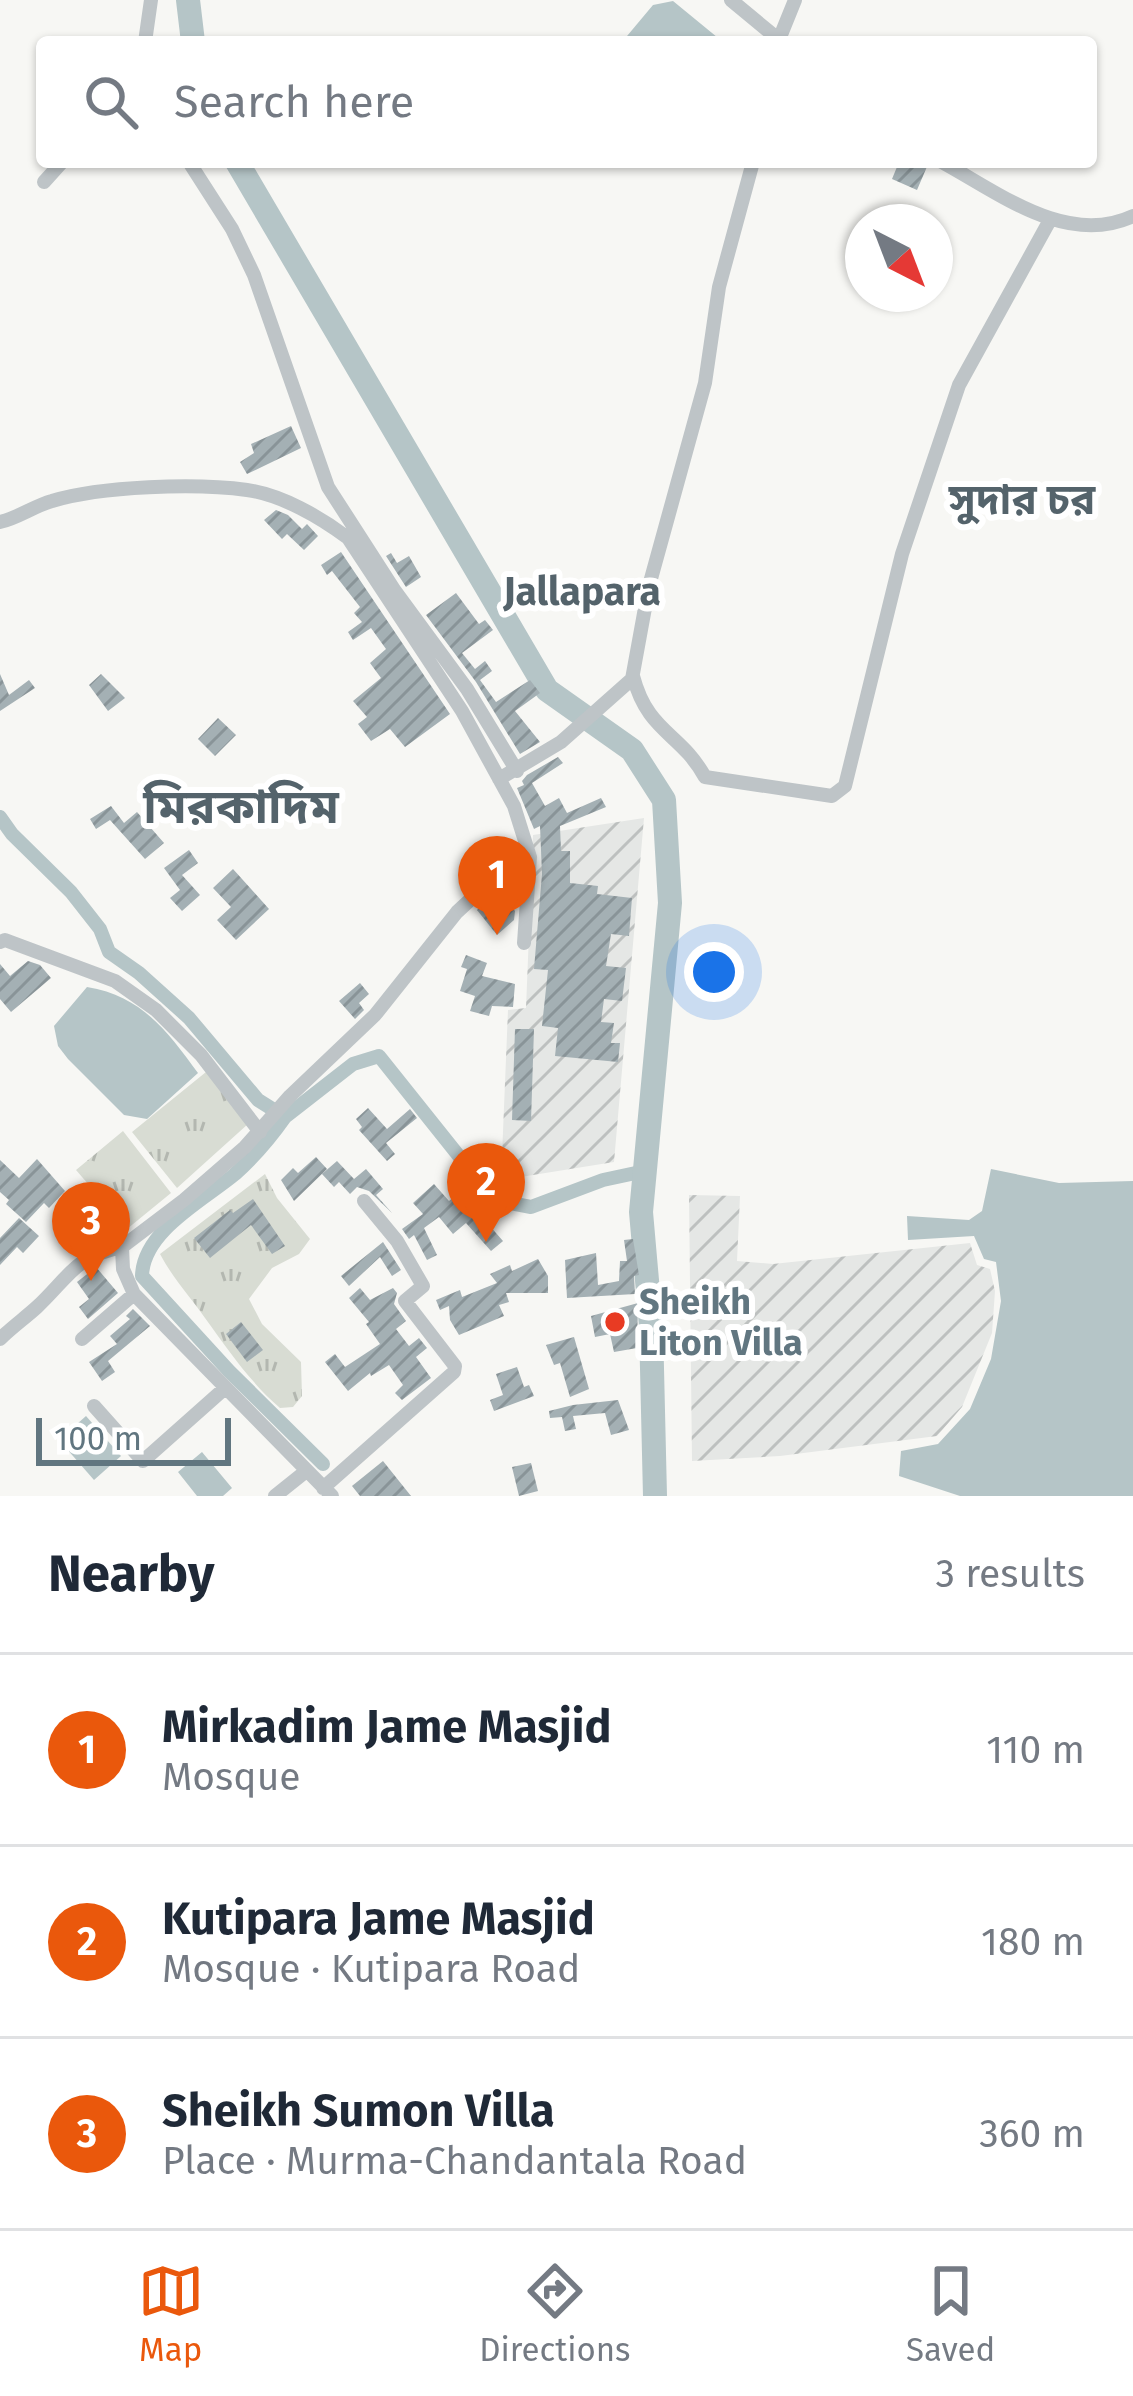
<!DOCTYPE html>
<meta charset="utf-8">
<style>
:root{--surface:#fff;--page:#f6f6f7;--text:#1f2937;--muted:#747a83;--line:#e0e1e3;--accent:#ea580c}
body{margin:0;font-family:"Fira Sans","Noto Sans Bengali",sans-serif;background:var(--page);color:var(--text)}
.compass{position:absolute;left:845px;top:204px;width:108px;height:108px;border-radius:50%;background:var(--surface);box-shadow:0 3px 9px #0004;rotate:138deg}
.scale{position:absolute;left:36px;bottom:30px;width:195px;box-sizing:border-box;padding-left:12px;border:6px solid #617680;border-top:0;font-size:33px;line-height:42px;white-space:nowrap;color:#617680;-webkit-text-stroke:9px #fff;paint-order:stroke}
.you{position:absolute;left:714px;top:972px;width:42px;height:42px;margin:-30px;border:9px solid #fff;border-radius:50%;background:#1a73e8;box-shadow:0 0 0 18px #1a73e833}
.badge{display:grid;place-items:center;width:78px;height:78px;border-radius:50%;background:var(--accent);color:#fff;font-size:39px;font-weight:700}
.pin{position:absolute;translate:-50% -99px;filter:drop-shadow(0 3px 6px #0008)}
.pin::after{content:'';position:absolute;top:63px;width:42px;height:36px;background:inherit;clip-path:polygon(0 0,100% 0,50% 100%)}
.list{margin:0;padding:0;list-style:none}
h2{display:flex;justify-content:space-between;align-items:center;height:156px;margin:0;padding:0 48px;font-size:51px}
h2 small{font-size:39px;font-weight:400;color:var(--muted)}
.list li{display:grid;grid-template-columns:78px 1fr auto;gap:36px;align-items:center;box-sizing:border-box;height:192px;padding:0 48px;border-top:3px solid var(--line)}
.list b{display:block;font-size:45px;white-space:nowrap}
.list p{margin:0;font-size:39px;white-space:nowrap;color:var(--muted)}
.list em{font-size:39px;font-style:normal;color:var(--muted)}
.icon{flex:none;width:66px;height:66px;fill:none;stroke:currentColor;stroke-width:2;stroke-linecap:round;stroke-linejoin:round}
.map{position:relative;flex:none;width:1133px;height:1496px;overflow:hidden}
.search{position:absolute;background:var(--surface);box-shadow:0 3px 9px #0004;left:36px;right:36px;top:36px;height:132px;display:flex;align-items:center;gap:30px;box-sizing:border-box;padding:0 42px;border-radius:12px;color:var(--muted);font-size:45px}
.sheet{height:732px;background:var(--surface)}
nav{display:flex;justify-content:space-around;align-items:center;box-sizing:border-box;height:168px;border-top:3px solid var(--line);background:var(--surface);font-size:33px;color:var(--muted)}
nav a{display:grid;justify-items:center;gap:6px}
nav .on{color:var(--accent)}
.map>svg:first-child{display:block}
.industrial{fill:url(#industrial-furrows)}
.grass{fill:url(#grass-tufts)}
.water{fill:#b5c5c7}
.lines{fill:none;stroke-linecap:round;stroke-linejoin:round}
.canal{stroke:#b5c5c7;stroke-width:14}
.river{stroke:#b5c5c7;stroke-width:24}
.building{fill:url(#building-hatch)}
.minor{stroke:#bec4c7;stroke-width:14}
.poi-dot{fill:#e83b23;stroke:#fff;stroke-width:4.5}
.labels{text-anchor:middle;stroke-width:12;stroke-linejoin:round;paint-order:stroke}
.poi-label{font-size:36px;font-weight:bold;fill:#617680;stroke:#fff;text-anchor:start}
.neighbourhood-label{font-size:39px;font-weight:bold;fill:#54636b;stroke:#fff}
.quarter-label{font-size:42px;font-weight:bold;fill:#54636b;stroke:#fff}
.district-label{font-size:48px;font-weight:bold;fill:#54636b;stroke:#fff}
</style>
<div class="map">
<svg width="1133" height="1496" viewBox="0 0 1133 1496">
<defs>
<pattern id="industrial-furrows" width="10" height="10" patternUnits="userSpaceOnUse" patternTransform="scale(3)"><rect width="10" height="10" fill="#e5e7e5"/><path d="M-1 1l2-2M0 10L10 0M9 11l2-2" fill="none" stroke="#bdc0bf"/></pattern>
<pattern id="grass-tufts" width="24" height="20" patternUnits="userSpaceOnUse" patternTransform="scale(3)"><rect width="24" height="20" fill="#d8dcd3"/><path d="M3 7l-1-3M5 7V3M7 7l1-3M15 17l-1-3M17 17v-4M19 17l1-3" fill="none" stroke="#b3b7b0"/></pattern>
<pattern id="building-hatch" width="6" height="6" patternUnits="userSpaceOnUse" patternTransform="scale(3)"><rect width="6" height="6" fill="#a4b0b4"/><path d="M-1 1l2-2M0 6l6-6M5 7l2-2" fill="none" stroke="#899498"/></pattern>
</defs>
<rect width="100%" height="100%" fill="#f7f7f4"/>
<path class="industrial" d="M644 818 614 1162 501 1180 508 1010 526 1008 533 835Z
M689 1195 740 1196 737 1261 773 1264 970 1243 977 1265 990 1269 995 1291 992 1333 962 1407 937 1436 780 1456 692 1461Z"/>
<path class="grass" d="M206 1072 248 1124 177 1188 132 1132Z
M123 1131 171 1193 127 1229 76 1170Z
M265 1174 277 1198 310 1239 299 1254 272 1268 249 1299 262 1324 301 1362 302 1396 293 1407 280 1408C249 1381 229 1351 205 1318 189 1295 174 1280 160 1254Z"/>
<path class="water" d="M673 1 723 42H622L653 5Z
M87 987C142 996 167 1031 198 1073L147 1119 124 1115 68 1059 58 1046 54 1026Z
M991 1169 1059 1183 1133 1181V1496H960L899 1476 901 1451 938 1444 970 1409 991 1359 1001 1301 996 1262 984 1259 974 1236 908 1240 907 1216 969 1220 982 1211Z
M86 1416 121 1456 94 1480 59 1440Z
M202 1452 232 1488 223 1496H197L178 1472Z"/>
<g class="lines">
<path class="canal" d="M0 817 12 834 71 892 100 929 109 952 139 973 189 1018 258 1100 285 1117 353 1064 379 1056 494 1200 531 1207 603 1180 645 1171
M285 1117C271 1137 254 1157 235 1174 204 1200 143 1231 142 1276L229 1371 323 1464"/>
<path class="river" d="M188 0 193 42
M237 162 547 690 632 750 664 800 670 903 641 1212 651 1326 655 1496"/>
</g>
<path class="building" d="M899 162H929L917 190 892 179Z
M291 426 301 448 247 474 240 462 254 453 251 444Z
M276 510 288 515 302 529 307 524 318 536 304 550 287 534 282 539 264 520Z
M341 552 450 714 405 747 390 729 371 741 358 724 367 717 353 701 381 678 370 663 386 649 371 628 353 640 348 632 362 622 354 613 360 607 332 571 327 575 321 565Z
M391 553 397 563 409 556 421 577 406 587 386 556Z
M456 593 479 624 485 620 493 630 462 653 475 669 485 661 492 671 480 680 496 702 530 680 540 693 515 711 540 742 520 754 476 682 426 615Z
M0 674 9 695 29 680 35 688 0 711Z
M101 674 125 698 108 711 89 685Z
M218 718 236 735 215 756 198 739Z
M558 757 563 763 532 783 545 806 559 798 567 813 601 798 606 807 560 826 561 851H570V883L598 886 597 894 632 898 629 936 611 934 606 966 626 968 622 1001 604 999 601 1022 614 1023 611 1043H620L618 1062 555 1056 558 1028 542 1026 548 970 534 969 542 874 540 826 534 829 517 788 524 785 522 781 527 775Z
M111 806 124 823 137 812 164 843 145 859 110 820 96 829 90 819Z
M189 850 198 863 182 875 200 895 182 911 170 898 180 890 164 868Z
M233 869 269 909 236 940 217 920 231 907 213 888Z
M500 891 515 911 514 920 497 935 477 910Z
M466 955 487 963 482 976 515 984 513 1007 492 1006 489 1016 470 1011 475 996 460 991 467 969 461 967Z
M28 961 40 965 51 978 11 1012 0 999V964L10 976Z
M360 983 369 994 359 1003 364 1010 355 1019 339 1001Z
M515 1029H534L531 1121 512 1120Z
M368 1108 387 1129 410 1109 417 1118 386 1143 395 1154 387 1161 359 1130 362 1127 356 1119Z
M316 1157 327 1169 294 1201 281 1180 293 1168 298 1173Z
M37 1159 65 1191 49 1208 44 1203 26 1222 6 1204 9 1200 0 1192V1160L19 1178Z
M337 1161 354 1179 366 1169 383 1189 376 1195 392 1213 369 1191 357 1187 350 1194 339 1182 334 1187 322 1174Z
M434 1184 449 1201 460 1192 503 1241 491 1251 466 1223 453 1234 439 1217 424 1228 437 1255 427 1260 414 1235 409 1239 402 1229 423 1214 413 1203Z
M253 1199 285 1246 272 1254 251 1225 210 1258 194 1238 230 1210 233 1213Z
M19 1218 39 1236 23 1253 17 1247 0 1265V1238Z
M633 1239 639 1275 634 1276 635 1294 567 1298 565 1260 596 1253 598 1285 619 1281 620 1261H627L624 1240Z
M383 1242 401 1270 392 1276 380 1257 349 1286 341 1276Z
M538 1259 548 1276V1293H506L509 1302 499 1305 504 1316 459 1335 450 1320 449 1306 440 1310 436 1300 460 1290 462 1297 497 1283 490 1274 510 1265 512 1271Z
M96 1267 118 1293 88 1319 79 1307 89 1299 77 1282Z
M360 1288 370 1300 393 1288 397 1293 394 1304 406 1321 396 1329 409 1346 419 1338 427 1348 416 1357 431 1378 402 1400 395 1393 403 1385 389 1365 371 1376 370 1373 348 1391 325 1362 335 1354 345 1367 380 1344 366 1324 369 1322 349 1298Z
M638 1303 637 1348 614 1352 610 1334 595 1337 591 1316Z
M133 1309 150 1326 108 1361 115 1372 102 1381 89 1362 117 1344 110 1336 130 1319 126 1316Z
M241 1322 263 1350 247 1362 226 1334Z
M574 1337 589 1389 570 1397 560 1363 554 1365 546 1345Z
M517 1367 524 1387 529 1385 534 1396 494 1411 490 1400 503 1395 496 1374Z
M618 1400 629 1430 611 1435 605 1413 573 1416 576 1429 565 1431 562 1417 550 1418 549 1411 573 1405Z
M383 1461 411 1496H360L352 1486Z
M531 1463 538 1491 519 1496 512 1467Z"/>
<g class="lines">
<path class="minor" d="M731 0 778 39
M145 42 151 0
M778 42 795 0
M189 162 232 229 254 275 328 487 395 591 467 689 517 771
M942 162C999 193 1067 247 1133 216
M44 182 62 162
M0 522C18 518 34 506 52 501 101 486 196 483 247 490 282 495 320 517 348 538L462 711 514 806 530 857 484 887 457 912 375 1015 290 1096 245 1147 184 1200 122 1247 123 1269 134 1294 332 1496
M633 676C648 733 680 732 705 777L832 796 845 786 902 554 959 385 1050 220
M499 779 561 742 632 679 649 586 705 383 719 287 753 162
M0 942 5 940 115 981 156 1010 201 1055 260 1132
M524 943 530 857
M0 1339C12 1327 25 1318 37 1307 69 1277 75 1256 122 1247
M82 1339 134 1294
M94 1406 143 1461 224 1389
M323 1488 454 1372 455 1366 405 1301 423 1286 397 1241 364 1201
M275 1496 305 1472"/>
</g>
<circle class="poi-dot" cx="615" cy="1322" r="12"/>
<g class="labels">
<g class="poi-label">
<text x="639" y="1314">Sheikh<tspan x="639" dy="41">Liton Villa</tspan></text>
</g>
<g class="neighbourhood-label">
<text x="582" y="605">Jallapara</text>
</g>
<g class="quarter-label">
<text x="1022" y="514">সুদার চর</text>
</g>
<g class="district-label">
<text x="241" y="823">মিরকাদিম</text>
</g>
</g>
</svg>
<svg class="compass" viewBox="-18 -18 36 36"><path d="M0-13l5 13h-10z" fill="#e53935"/><path d="M0 13l5-13h-10z" fill="#747a83"/></svg>
<div class="scale">100 m</div>
<div class="you"></div>
<div class="pin badge" style="left:497px;top:935px">1</div>
<div class="pin badge" style="left:486px;top:1242px">2</div>
<div class="pin badge" style="left:91px;top:1281px">3</div>
<div class="search"><svg class="icon" aria-label="search" viewBox="0 0 24 24"><circle cx="10" cy="10" r="6"/><path d="M15 15l6 6"/></svg>Search here</div>
</div>
<section class="sheet">
<h2>Nearby<small>3 results</small></h2>
<ul class="list">
<li><span class="badge">1</span><div><b>Mirkadim Jame Masjid</b><p>Mosque</p></div><em>110 m</em></li>
<li><span class="badge">2</span><div><b>Kutipara Jame Masjid</b><p>Mosque · Kutipara Road</p></div><em>180 m</em></li>
<li><span class="badge">3</span><div><b>Sheikh Sumon Villa</b><p>Place · Murma-Chandantala Road</p></div><em>360 m</em></li>
</ul>
</section>
<nav>
<a class="on"><svg class="icon" aria-label="map" viewBox="0 0 24 24"><path d="M3 6l6-2 6 2 6-2v14l-6 2-6-2-6 2zM9 4v14M15 6v14"/></svg>Map</a>
<a><svg class="icon" aria-label="directions" viewBox="0 0 24 24"><path d="M12 3l9 9-9 9-9-9zM9 14v-3h6M13 9l2 2-2 2"/></svg>Directions</a>
<a><svg class="icon" aria-label="saved" viewBox="0 0 24 24"><path d="M7 4h10v16l-5-4-5 4z"/></svg>Saved</a>
</nav>
